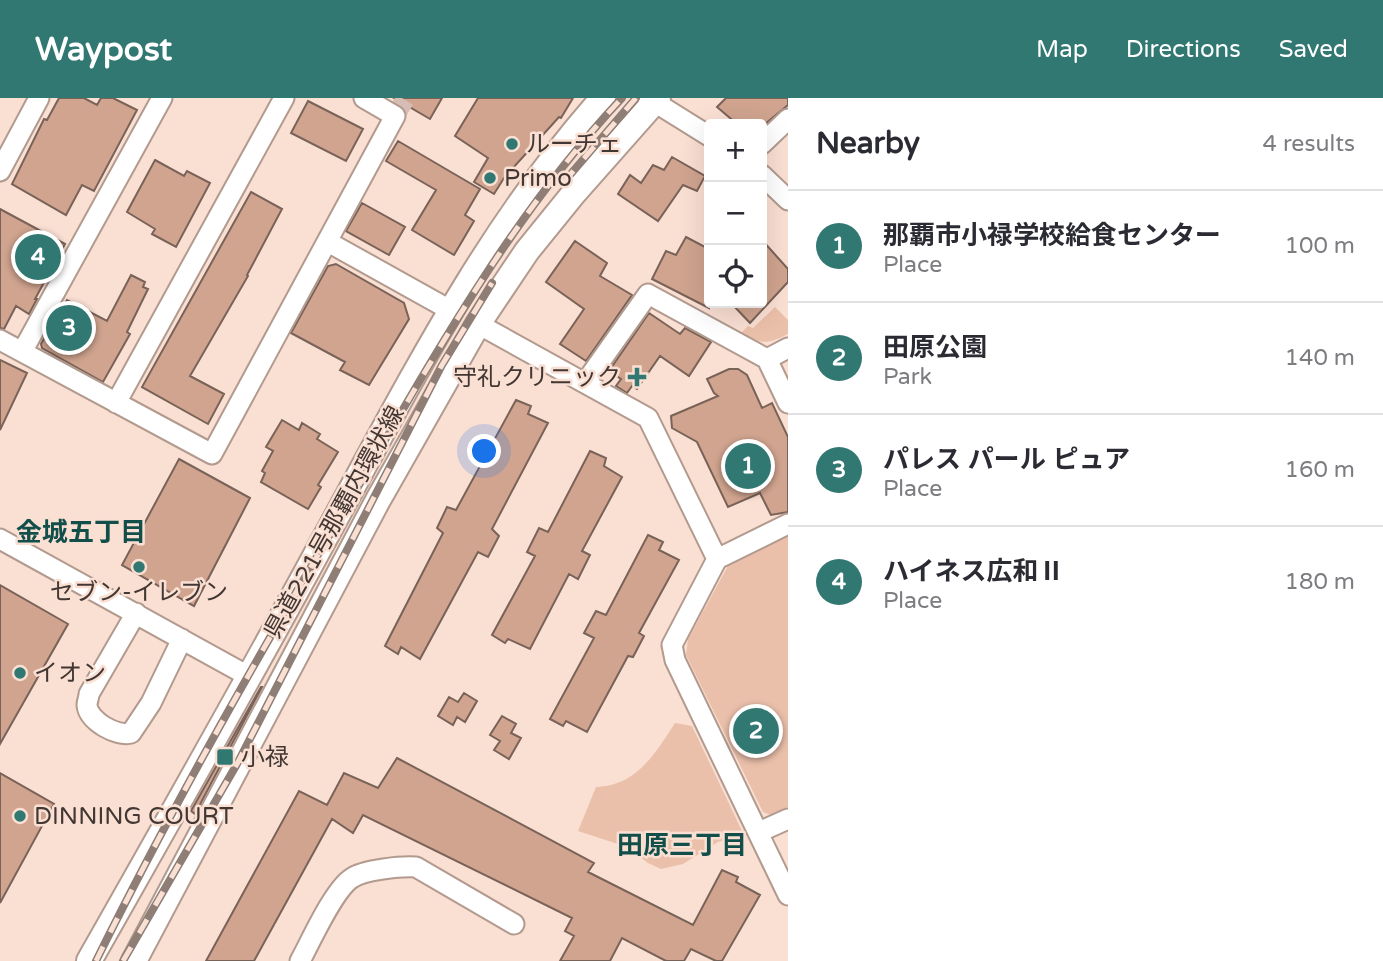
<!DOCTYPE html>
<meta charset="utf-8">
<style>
:root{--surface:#fff;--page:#f7f7f7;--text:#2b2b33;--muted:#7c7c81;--line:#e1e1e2;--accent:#317872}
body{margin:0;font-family:"Varela Round","Noto Sans JP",sans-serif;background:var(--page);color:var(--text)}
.controls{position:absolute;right:21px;top:21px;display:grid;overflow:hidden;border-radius:7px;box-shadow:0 7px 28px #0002}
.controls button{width:63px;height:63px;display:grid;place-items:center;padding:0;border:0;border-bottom:2px solid var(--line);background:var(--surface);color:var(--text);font:35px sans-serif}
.you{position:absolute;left:485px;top:354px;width:24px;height:24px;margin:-18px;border:5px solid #fff;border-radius:50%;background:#1a73e8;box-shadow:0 0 0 10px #1a73e833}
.badge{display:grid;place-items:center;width:46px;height:46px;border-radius:50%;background:var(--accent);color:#fff;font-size:23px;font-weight:700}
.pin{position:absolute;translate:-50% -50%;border:4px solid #fff;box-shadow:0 2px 7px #0006}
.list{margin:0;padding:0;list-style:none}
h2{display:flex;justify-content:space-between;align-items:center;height:91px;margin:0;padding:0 28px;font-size:30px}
h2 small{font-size:23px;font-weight:400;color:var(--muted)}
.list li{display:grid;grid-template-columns:46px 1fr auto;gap:21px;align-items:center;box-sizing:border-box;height:112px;padding:0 28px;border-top:2px solid var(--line)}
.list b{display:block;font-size:26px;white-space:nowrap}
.list p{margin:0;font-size:23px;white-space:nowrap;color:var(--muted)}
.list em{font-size:23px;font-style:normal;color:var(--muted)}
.icon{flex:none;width:38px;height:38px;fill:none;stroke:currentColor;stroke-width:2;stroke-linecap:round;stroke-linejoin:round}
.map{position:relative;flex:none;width:788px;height:863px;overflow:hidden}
header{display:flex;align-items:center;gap:42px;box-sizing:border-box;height:98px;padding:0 35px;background:var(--accent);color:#fff}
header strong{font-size:33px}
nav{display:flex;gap:38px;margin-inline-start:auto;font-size:24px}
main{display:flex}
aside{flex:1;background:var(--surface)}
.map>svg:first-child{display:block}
.green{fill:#ebc0ab}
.building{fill:#d0a48f;stroke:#796258;stroke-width:2}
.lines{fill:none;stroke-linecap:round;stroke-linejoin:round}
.minor-tunnel{stroke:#d5bdb3;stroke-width:19;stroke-dasharray:19 10;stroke-linecap:butt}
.minor-casing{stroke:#b29a8e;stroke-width:23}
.major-casing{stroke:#b29a8e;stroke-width:28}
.minor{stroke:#fff;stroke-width:19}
.major{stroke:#fff;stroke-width:24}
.rail-casing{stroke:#8f7e76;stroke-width:8}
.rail{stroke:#fadfd3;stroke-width:5;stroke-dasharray:16;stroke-linecap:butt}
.poi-dot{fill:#317872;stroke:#fadfd3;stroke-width:2.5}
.labels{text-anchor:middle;stroke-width:5;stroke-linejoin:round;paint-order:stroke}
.poi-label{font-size:24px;fill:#423733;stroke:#fadfd3;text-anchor:start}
.street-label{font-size:24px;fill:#423733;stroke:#fadfd3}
.neighbourhood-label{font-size:26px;font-weight:bold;fill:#134f4a;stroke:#fadfd3}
</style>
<header>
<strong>Waypost</strong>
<nav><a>Map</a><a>Directions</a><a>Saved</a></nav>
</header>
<main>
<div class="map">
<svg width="788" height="863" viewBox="0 0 788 863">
<rect width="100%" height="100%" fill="#fadfd3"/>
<path class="green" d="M775 209 788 222V236C766 247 763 246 741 235L748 228 753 230Z
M788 437V709L771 717 763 714 686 557 688 541 729 466Z
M675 625 692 628 744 737 718 744 683 766 661 771 648 765 627 749 578 733 596 689C636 688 655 656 675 625Z"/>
<path class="building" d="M59 0H84L97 7 101 0H113L137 12 94 93 82 87 66 117 12 86 44 21 47 22Z
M394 0H442L430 21Z
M478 0H573L561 20 559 19 504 80 494 96 474 84 488 60 455 38Z
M726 0H788V7L765 26H737L717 9Z
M308 3 363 31 346 63 291 35Z
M398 43 480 91 465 117 474 123 454 157 412 132 436 92 386 63Z
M672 59 705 78 697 93 683 87 658 123 618 96 630 77 641 85 653 67 664 72Z
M155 62 184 78 187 73 210 85 176 149 152 136 155 131 127 114Z
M251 94 282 111 247 177 248 178 190 278 224 296 208 326 142 289Z
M362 105 405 129 389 157 346 133Z
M0 111 65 146 35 201H37L29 216 16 208 4 231 0 230Z
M686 139 709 151V210L652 181 666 153 676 157Z
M762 142 788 171V184L750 225 731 205H762Z
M575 143 607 165 600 178 632 197 586 263 560 246 584 211 546 184Z
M336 166 404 205 409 221 369 287 340 272 345 264 291 235 328 168Z
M131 177 145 184 143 189 148 191 127 234 130 236 103 284 42 250 41 246 67 202 107 223Z
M649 215 680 236 685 230 711 244 689 278 660 258 637 291 632 288 627 295 616 288 621 281 609 273Z
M0 262 27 275 0 332Z
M729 271H738L747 277 762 310 772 305 788 339V414L771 417 760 395 728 409 697 344 672 330 671 318 718 298 714 295 707 281Z
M516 302 531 308 528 316 548 325 492 431 499 438 488 459 478 454 420 561 401 549 398 556 385 548 443 435 437 430 447 409 456 412Z
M282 322 299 332 302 325 320 336 317 341 338 354 318 387 321 389 308 411 261 384 265 375 262 373 273 353 266 349Z
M590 353 606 360 604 368 622 379 582 453 590 457 578 481 569 476 530 551 508 541 505 545 492 537 535 458 527 454 539 430 548 434Z
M179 361 250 400 194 508 122 467Z
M648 437 663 444 659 452 679 462 639 535 644 538 633 559 628 558 587 634 566 623 563 628 550 621 594 540 584 535 596 513 606 517Z
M0 487 68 526 0 646Z
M261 589H262L195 716 191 713Z
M464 595 477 603 465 624 457 619 453 627 438 618 449 599 458 604Z
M502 618 516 626 511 635 521 640 509 661 494 652 500 643 490 637Z
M397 660 594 765 588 774 693 827 722 772 738 779 736 784 760 797 722 863H716L691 851 684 863H666L622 840 610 863H560L574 838 565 833 572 820 363 717 353 735 332 721 254 863H206L299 693 327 707 344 675 378 690Z
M0 675 54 706 0 805Z"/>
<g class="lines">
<path class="minor-tunnel" d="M395 18 406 0"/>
<defs>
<path id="minor" d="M648 0 709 38
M762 46 788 21
M0 73 39 0
M762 77 788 102
M328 144 450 212
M478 226 648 320 717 461
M0 242 212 356 395 18 364 0
M22 254 162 0
M767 261 788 250
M585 285 648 196 767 261 788 305
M116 305 284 0
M788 426 717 461 672 547 675 562 788 797
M0 441 250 579
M136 515 89 596C89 600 87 603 87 607 88 623 117 639 131 635L151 605 182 541
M759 734 788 721
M300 863C311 843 334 791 352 780 363 772 401 768 416 769L514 826"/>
<path id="major" d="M89 863C169 722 249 581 326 438 409 286 487 130 603 0
M134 863 378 402 478 226 527 153 574 95 658 0"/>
</defs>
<use href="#minor" class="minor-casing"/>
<use href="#major" class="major-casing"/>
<use href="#minor" class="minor"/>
<use href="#major" class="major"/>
<defs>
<path id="rail" d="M563 85 636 0
M96 863C174 705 262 551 352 399 433 260 511 118 622 0
M123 863 237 666 442 267 492 185"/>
</defs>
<use href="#rail" class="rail-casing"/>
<use href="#rail" class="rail"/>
</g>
<g class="poi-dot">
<circle cx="512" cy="46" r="7"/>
<circle cx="490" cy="80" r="7"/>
<path d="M633.5 268.5h7v7h7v7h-7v7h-7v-7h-7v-7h7z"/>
<circle cx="139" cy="469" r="7"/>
<circle cx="20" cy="575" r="7"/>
<rect x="216" y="650" width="18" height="18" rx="3.5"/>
<circle cx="20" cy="718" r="7"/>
</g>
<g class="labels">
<g class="poi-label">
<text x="526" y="54">ルーチェ</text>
<text x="504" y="88">Primo</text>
<text x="621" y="287" text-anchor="end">守礼クリニック</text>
<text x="139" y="502" text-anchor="middle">セブン-イレブン</text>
<text x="34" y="583">イオン</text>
<text x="241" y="667">小禄</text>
<text x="34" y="726">DINNING COURT</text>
</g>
<g class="street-label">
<text transform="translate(334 424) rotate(-61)" y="8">県道221号那覇内環状線</text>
</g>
<g class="neighbourhood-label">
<text x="81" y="443">金城五丁目</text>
<text x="682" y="756">田原三丁目</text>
</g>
</g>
</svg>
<div class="controls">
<button>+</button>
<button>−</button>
<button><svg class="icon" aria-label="locate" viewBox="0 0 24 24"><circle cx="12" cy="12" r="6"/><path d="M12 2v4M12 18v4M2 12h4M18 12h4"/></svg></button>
</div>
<div class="you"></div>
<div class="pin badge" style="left:748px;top:368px">1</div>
<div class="pin badge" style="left:756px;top:633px">2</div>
<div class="pin badge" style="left:69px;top:230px">3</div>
<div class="pin badge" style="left:38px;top:159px">4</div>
</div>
<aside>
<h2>Nearby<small>4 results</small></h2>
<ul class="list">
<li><span class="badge">1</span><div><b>那覇市小禄学校給食センター</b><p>Place</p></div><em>100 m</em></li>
<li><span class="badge">2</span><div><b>田原公園</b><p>Park</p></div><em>140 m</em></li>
<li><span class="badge">3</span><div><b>パレス パール ピュア</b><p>Place</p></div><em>160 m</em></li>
<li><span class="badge">4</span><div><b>ハイネス広和Ⅱ</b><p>Place</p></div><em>180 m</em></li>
</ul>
</aside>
</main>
